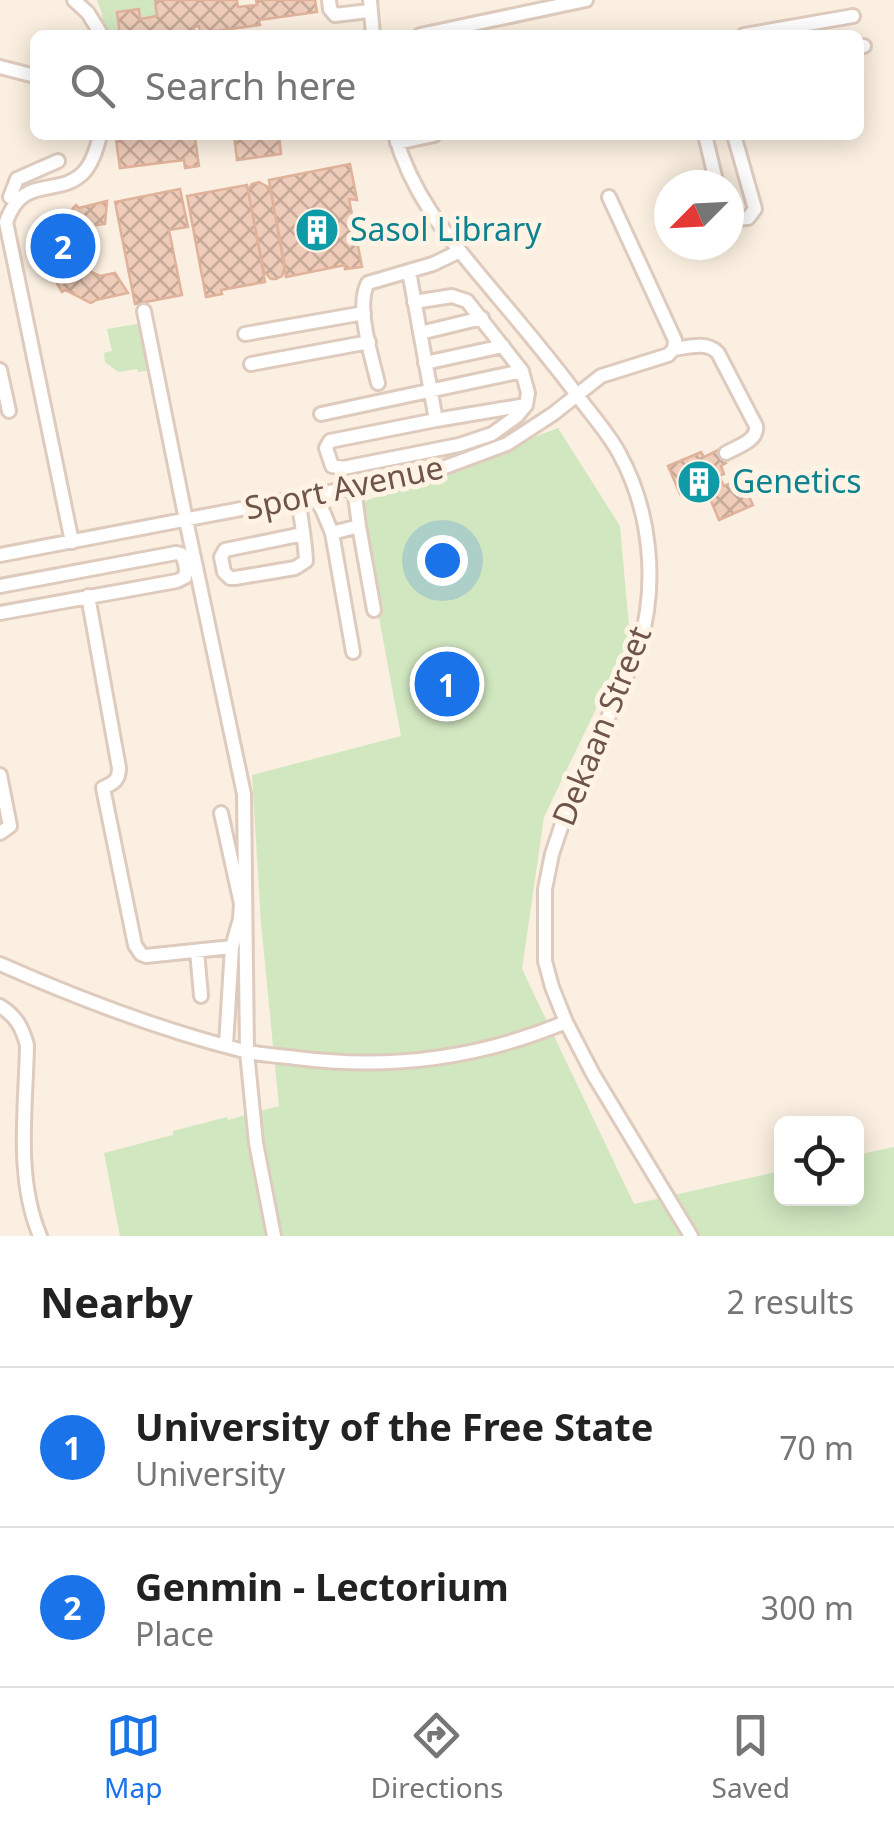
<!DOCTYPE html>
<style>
:root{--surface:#fff;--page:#f6f6f6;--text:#222;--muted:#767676;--line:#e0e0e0;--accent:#1a73e8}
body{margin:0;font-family:"Noto Sans",sans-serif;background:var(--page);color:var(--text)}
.controls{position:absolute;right:30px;bottom:30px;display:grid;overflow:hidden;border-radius:15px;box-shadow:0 5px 25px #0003}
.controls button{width:90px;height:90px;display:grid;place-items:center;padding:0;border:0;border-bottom:2px solid var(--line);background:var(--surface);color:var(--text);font:50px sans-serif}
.compass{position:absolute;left:654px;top:170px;width:90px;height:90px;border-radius:50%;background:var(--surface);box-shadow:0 5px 25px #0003;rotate:246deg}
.you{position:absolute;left:442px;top:560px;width:35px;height:35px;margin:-25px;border:8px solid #fff;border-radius:50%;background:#1a73e8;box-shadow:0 0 0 15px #1a73e833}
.badge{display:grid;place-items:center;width:65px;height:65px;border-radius:50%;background:var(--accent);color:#fff;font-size:32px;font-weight:700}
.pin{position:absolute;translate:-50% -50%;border:5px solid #fff;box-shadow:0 2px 10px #0006}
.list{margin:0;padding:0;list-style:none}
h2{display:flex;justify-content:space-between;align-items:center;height:130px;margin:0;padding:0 40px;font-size:42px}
h2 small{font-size:32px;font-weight:400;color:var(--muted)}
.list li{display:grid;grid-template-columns:65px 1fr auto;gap:30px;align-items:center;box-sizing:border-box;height:160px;padding:0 40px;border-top:2px solid var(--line)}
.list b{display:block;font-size:38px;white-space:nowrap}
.list p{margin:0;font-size:32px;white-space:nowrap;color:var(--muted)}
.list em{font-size:32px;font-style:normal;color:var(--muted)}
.icon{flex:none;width:55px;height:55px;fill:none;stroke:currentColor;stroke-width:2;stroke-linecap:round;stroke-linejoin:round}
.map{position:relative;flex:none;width:894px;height:1236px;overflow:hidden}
.search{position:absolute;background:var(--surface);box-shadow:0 5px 25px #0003;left:30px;right:30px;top:30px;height:110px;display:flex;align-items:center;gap:25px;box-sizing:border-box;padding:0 35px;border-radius:15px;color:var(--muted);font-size:38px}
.sheet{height:450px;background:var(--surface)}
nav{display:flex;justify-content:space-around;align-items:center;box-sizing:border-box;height:140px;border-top:2px solid var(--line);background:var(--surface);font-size:28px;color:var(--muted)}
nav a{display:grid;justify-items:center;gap:5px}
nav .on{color:var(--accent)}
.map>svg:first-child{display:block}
.green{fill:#d1e7c0}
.building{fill:url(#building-cross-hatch);stroke:#e0b29a;stroke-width:2.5}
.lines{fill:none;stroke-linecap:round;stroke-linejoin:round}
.minor-casing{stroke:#decbbd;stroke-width:18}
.minor{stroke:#fff;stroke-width:12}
.labels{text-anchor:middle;stroke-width:10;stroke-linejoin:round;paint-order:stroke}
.culture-label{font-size:32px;fill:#0d838f;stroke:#fef3e5;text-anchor:start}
.street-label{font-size:32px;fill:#6f5549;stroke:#fef3e5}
</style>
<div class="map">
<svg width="894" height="1236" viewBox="0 0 894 1236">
<defs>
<pattern id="building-cross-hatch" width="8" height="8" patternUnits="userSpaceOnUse" patternTransform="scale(2.5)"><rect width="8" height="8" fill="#eeccb9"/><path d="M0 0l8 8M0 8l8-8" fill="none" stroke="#c5a898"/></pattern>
</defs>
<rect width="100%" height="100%" fill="#faefe0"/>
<path class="green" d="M97 0H156L157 18 138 20 135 11 118 12 121 35 104 32 102 14Z
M137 324 141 326 153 370 138 372 137 369 118 372 105 362 104 353 112 351 107 329Z
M558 428 620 526 630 638 544 817 522 969 634 1204 781 1171 782 1198H856L857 1155 894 1147V1236H120L104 1153 173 1135V1131L227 1117 228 1120 279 1106 261 923 252 775 401 736 358 504Z"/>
<path class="building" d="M155 0H237L238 7 257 5 256 0H315L317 12 259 20 260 25 200 33 199 26 194 27 195 35H120L117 12 139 9 140 19 157 16Z
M151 135 174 136 228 135 195 138 199 166 185 168 184 160 120 168 116 140Z
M234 135H279L281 154 237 160Z
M350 164 357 200 349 199 362 267 345 269V265L286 277 269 180Z
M259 182 270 188 285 266 282 276 276 279H271L264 272 248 191 252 184Z
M247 185 265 282 221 290 222 294 206 297 187 196Z
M180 189 188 227 169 230 182 295 135 304 115 202Z
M107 201 105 224 90 226 79 237 77 255 85 269 100 276 115 273 128 293 96 300 91 303 65 290 62 292 45 263 50 260 44 259 53 225 56 227 76 205 79 208Z
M720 449 726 463 721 466 724 474 719 476 724 486 741 479 753 505 719 520 709 496 701 500 699 496 689 500 685 492 680 494 668 466 701 452 704 457Z"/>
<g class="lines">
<defs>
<path id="minor" d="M74 0 88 13 101 34
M329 0 330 9 335 15 369 11
M370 0 373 35
M420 35 586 0
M744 35 853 16
M859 47 864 46
M0 67 35 76
M395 135C411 192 445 234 482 278 513 315 545 352 574 391 589 412 607 431 619 453 651 511 658 584 639 647L564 818 552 854 545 889V961L552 987 566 1022 593 1074 691 1236
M705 135 717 185
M397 143 434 135
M10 197 17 179 58 161
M729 215 733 219 748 218 755 209 734 135
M409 271 436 420 330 441 326 448 332 466 343 468 459 445 492 434 517 416 526 405 528 393 522 371 467 301 452 296 414 302
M144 311 186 520 244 794 247 1052 256 1143 274 1236
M420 333 482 318
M245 334 364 313
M674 349C689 347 707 341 718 353L756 426C758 441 738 446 726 453
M425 363 503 346
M251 364 369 342
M0 370 9 411
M378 383C372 358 355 305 368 283L433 264 460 251
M321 414 522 371
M436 420 526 405
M313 495 322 509 332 533 359 526 354 488
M298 498C301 519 305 540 306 561L295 568 235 578H230L224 572 221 557 225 550 303 534
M359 526 374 610
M332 533 353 652
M72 542 6 222C24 172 58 199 84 172 93 162 97 148 100 135
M0 555 429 473 507 444 553 414 601 376 668 355 674 349 675 340 609 197
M0 586 176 553 181 554C185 561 187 570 185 577L177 581 0 613
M88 596 119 768C119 780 114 783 103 788L135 945 141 954 146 956 232 947
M0 775 10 826 0 833
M221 813 241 904 240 919 232 947 226 1045
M197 951 201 996
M0 964C79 999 161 1030 244 1051 261 1055 280 1056 297 1058 390 1070 480 1058 566 1022
M0 1006C16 1016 22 1027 27 1045 26 1108 15 1177 40 1236"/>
</defs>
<use href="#minor" class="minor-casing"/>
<use href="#minor" class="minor"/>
</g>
<defs>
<symbol id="building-disc" viewBox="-11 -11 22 22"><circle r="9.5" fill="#0f9aa8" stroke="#fef3e5"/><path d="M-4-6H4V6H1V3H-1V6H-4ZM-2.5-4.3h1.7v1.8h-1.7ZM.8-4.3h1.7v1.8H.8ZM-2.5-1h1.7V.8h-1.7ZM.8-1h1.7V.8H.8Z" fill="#fff"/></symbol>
</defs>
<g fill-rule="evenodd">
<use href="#building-disc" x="292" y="205" width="50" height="50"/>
<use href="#building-disc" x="674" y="457" width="50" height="50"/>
</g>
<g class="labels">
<g class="culture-label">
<text x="350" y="241">Sasol Library</text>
<text x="732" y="493">Genetics</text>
</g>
<g class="street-label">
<text transform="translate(344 488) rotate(-12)" y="11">Sport Avenue</text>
<text transform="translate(602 726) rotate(-68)" y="11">Dekaan Street</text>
</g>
</g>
</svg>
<div class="controls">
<button><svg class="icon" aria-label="locate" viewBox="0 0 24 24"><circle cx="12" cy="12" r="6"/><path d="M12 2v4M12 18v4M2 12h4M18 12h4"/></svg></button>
</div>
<svg class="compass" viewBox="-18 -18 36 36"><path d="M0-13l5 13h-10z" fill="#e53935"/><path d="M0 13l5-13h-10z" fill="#767676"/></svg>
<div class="you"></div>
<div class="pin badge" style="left:447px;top:684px">1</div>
<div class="pin badge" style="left:63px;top:246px">2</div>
<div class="search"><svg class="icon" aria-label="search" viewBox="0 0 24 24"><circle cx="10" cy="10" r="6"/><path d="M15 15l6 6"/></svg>Search here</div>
</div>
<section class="sheet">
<h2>Nearby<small>2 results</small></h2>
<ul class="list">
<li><span class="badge">1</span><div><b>University of the Free State</b><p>University</p></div><em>70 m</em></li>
<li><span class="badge">2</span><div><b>Genmin - Lectorium</b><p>Place</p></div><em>300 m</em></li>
</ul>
</section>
<nav>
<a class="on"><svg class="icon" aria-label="map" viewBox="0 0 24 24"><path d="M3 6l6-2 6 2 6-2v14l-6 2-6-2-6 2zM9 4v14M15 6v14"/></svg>Map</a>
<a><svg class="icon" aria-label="directions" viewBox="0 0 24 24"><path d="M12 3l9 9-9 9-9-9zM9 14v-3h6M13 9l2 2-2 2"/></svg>Directions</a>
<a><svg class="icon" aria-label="saved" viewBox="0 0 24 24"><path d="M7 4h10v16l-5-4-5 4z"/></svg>Saved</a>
</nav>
